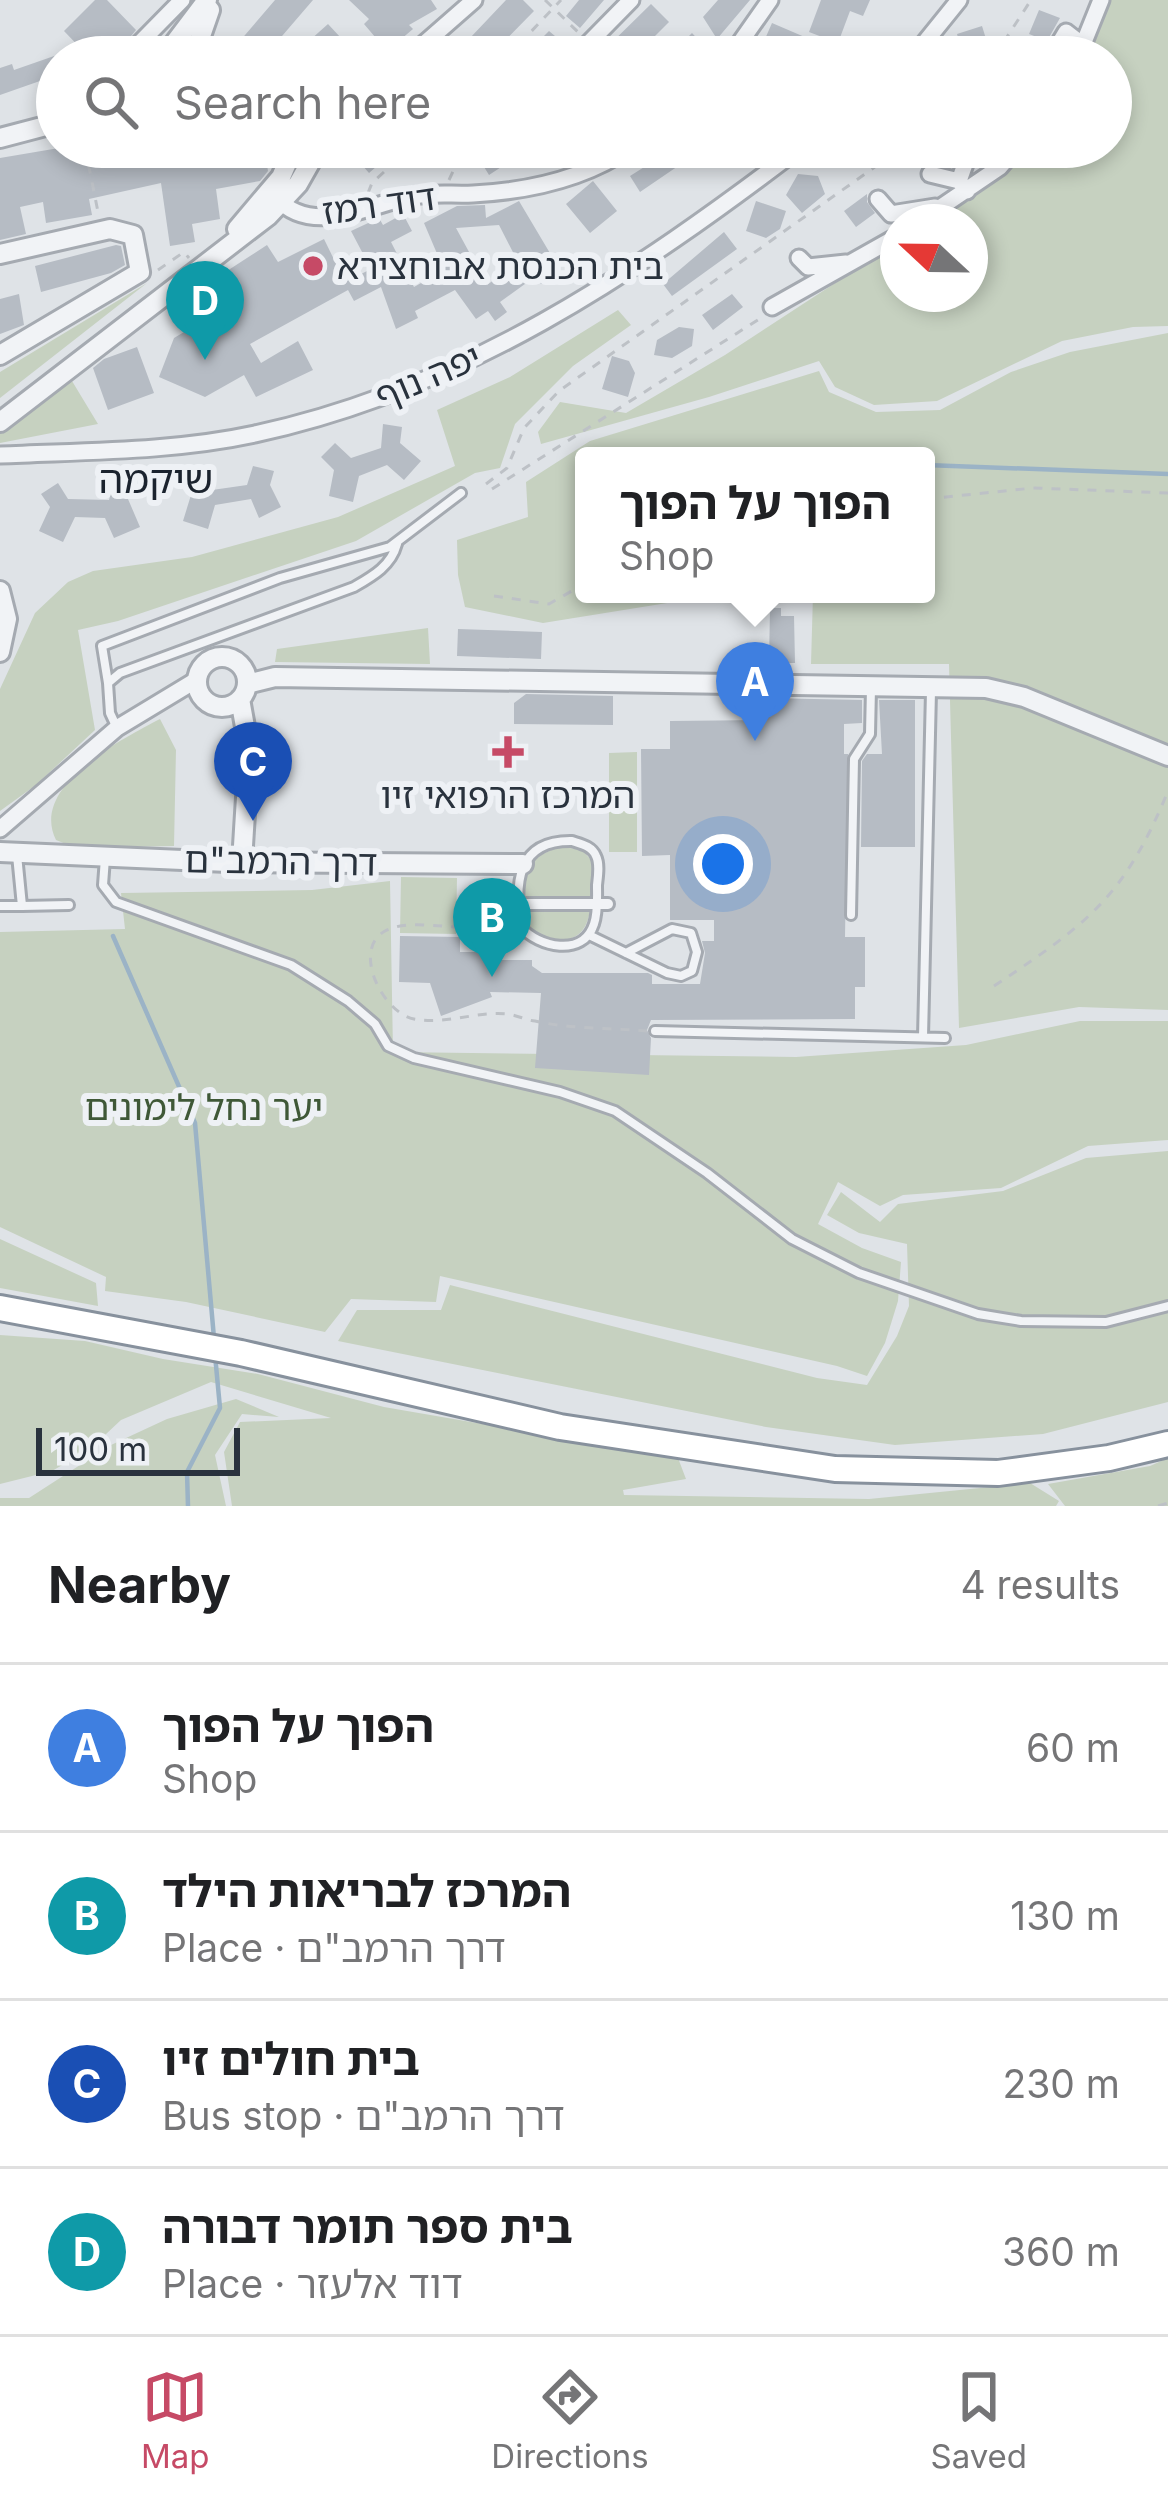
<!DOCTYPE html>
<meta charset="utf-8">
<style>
:root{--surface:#fff;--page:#f2f2f2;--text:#202124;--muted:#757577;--line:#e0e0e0;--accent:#c64a66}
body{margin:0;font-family:Inter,"Noto Sans Hebrew",sans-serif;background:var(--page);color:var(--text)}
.compass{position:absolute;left:880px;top:204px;width:108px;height:108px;border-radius:50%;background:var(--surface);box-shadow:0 6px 18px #0003;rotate:292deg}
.scale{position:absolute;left:36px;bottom:30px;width:204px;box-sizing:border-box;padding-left:12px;border:6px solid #29323d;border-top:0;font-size:33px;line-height:42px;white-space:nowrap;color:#29323d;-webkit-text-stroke:9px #eef1f5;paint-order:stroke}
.you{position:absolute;left:723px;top:864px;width:42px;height:42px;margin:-30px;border:9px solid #fff;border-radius:50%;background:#1a73e8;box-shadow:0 0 0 18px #1a73e833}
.badge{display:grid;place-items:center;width:78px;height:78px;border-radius:50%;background:var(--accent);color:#fff;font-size:39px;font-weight:700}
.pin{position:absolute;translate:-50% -99px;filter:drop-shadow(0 3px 6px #0008)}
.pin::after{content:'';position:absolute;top:63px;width:42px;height:36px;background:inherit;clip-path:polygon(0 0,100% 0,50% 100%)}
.popup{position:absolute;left:575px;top:447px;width:360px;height:156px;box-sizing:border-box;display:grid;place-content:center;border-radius:12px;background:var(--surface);filter:drop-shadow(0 3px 9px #0005);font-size:39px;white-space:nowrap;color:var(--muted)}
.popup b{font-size:45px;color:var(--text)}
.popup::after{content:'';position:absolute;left:50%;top:100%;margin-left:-24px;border:24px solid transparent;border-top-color:var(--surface)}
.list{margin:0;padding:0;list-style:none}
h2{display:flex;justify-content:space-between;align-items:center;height:156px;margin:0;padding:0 48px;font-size:51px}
h2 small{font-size:39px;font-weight:400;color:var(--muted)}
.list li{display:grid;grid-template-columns:78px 1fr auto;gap:36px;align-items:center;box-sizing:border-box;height:168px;padding:0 48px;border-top:3px solid var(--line)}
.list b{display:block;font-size:45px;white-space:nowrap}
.list p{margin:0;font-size:39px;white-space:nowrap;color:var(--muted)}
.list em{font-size:39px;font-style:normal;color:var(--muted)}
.icon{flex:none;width:66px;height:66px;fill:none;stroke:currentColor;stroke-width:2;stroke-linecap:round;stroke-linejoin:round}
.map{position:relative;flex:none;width:1168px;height:1506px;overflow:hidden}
.search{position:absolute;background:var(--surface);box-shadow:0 6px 18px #0003;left:36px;right:36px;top:36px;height:132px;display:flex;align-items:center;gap:30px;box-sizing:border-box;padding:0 42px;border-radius:66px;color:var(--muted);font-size:45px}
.sheet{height:828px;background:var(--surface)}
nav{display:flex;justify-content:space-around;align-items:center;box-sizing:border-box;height:168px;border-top:3px solid var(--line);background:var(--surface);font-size:33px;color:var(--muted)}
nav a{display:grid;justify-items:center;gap:6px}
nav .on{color:var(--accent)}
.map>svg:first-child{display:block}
.green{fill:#c6d1c0}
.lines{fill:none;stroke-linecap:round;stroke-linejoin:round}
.stream{stroke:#9bb3c6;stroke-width:4.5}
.building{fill:#b6bcc4;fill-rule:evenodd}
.service-casing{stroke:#a5aab1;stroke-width:14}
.pedestrian-casing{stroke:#a5aab1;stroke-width:16}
.minor-casing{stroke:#a5aab1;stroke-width:21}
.tertiary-casing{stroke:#a5aab1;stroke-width:24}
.trunk-casing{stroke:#87919d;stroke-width:30}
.path{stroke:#bdc1c6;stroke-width:3;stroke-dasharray:9 9;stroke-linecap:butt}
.service{stroke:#f1f3f6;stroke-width:8}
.pedestrian{stroke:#f1f3f6;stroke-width:10}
.minor{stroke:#f1f3f6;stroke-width:15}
.tertiary{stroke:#f1f3f6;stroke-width:18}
.trunk{stroke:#fff;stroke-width:24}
.poi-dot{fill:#c64a66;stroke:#eef1f5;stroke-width:4.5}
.labels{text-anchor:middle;stroke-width:12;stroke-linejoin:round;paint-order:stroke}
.street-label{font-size:36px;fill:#29323d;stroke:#eef1f5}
.poi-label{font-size:36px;fill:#29323d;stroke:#eef1f5;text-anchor:start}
.park-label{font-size:36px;fill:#3f5837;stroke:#eef1f5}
.neighbourhood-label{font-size:39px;fill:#1b232e;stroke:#eef1f5}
</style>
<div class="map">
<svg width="1168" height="1506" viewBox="0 0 1168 1506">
<rect width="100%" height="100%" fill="#dfe3e7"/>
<path class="green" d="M1098 0H1168V326L1133 327 1062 341 937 401 874 405 835 387 819 361 709 397 541 444 538 432 560 402 626 413 725 355 898 242V294H970V222H930L956 206 1015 147H1111V57H1072Z
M147 283 0 398V372Z
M618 310 631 325 573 366 515 424 500 468 475 473 356 541 118 621 78 630 95 730 36 785 0 811V689L35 613 68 582 93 571 192 557 338 517 455 466 437 410 510 377Z
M1168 333V1010L1079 1007 959 1028 949 664H811L813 594H926V456H584V594H723L543 623 465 607 458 575 457 540 528 517 526 482 590 441 819 371 829 392 876 412 940 410 1011 372 1070 352Z
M72 381 98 424 0 443V433Z
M428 628 430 664 275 662 277 649Z
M160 719 176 750 174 846 76 848 56 840C29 786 122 739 160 719Z
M637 752V852H609V753Z
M559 846 582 850 593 862C591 905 598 957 535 934 519 917 523 882 531 860Z
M401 877 457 878 456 934 400 933Z
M390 881 393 1052 796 1057 966 1045 1080 1021H1168V1140L1088 1146 1001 1188 903 1195 880 1206 838 1182 818 1224 862 1248 901 1262 898 1301 885 1343 867 1376 837 1366 440 1276 436 1302 351 1299 325 1332 186 1302 105 1291 106 1277 0 1227V932L125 929 121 893 312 890Z
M1168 1151V1402L1043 1434 895 1445 766 1427 338 1341 357 1310H441L450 1285 817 1378 867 1385 897 1336 909 1306 907 1244 859 1233 827 1215 841 1192 880 1222 898 1204 1003 1191 1086 1158Z
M0 1239 96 1283 98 1306 0 1288Z
M0 1335 85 1341 163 1359 258 1374 384 1407 678 1458 686 1479 623 1490 624 1495 869 1499 1030 1483 1059 1501 1056 1506H232L224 1452 240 1422 331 1418 211 1382 121 1420 90 1449 52 1471 0 1484Z
M236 1399 279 1417 242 1414 215 1455 226 1506H0V1498H29L111 1445 167 1419Z
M1168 1458V1506H1065L1048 1484 1150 1466Z"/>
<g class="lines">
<path class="stream" d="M926 465 1168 474
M113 936 195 1123 214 1338
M188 1506 187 1472 220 1408 215 1355"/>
</g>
<path class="building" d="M95 0H107L136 30 114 57H89L64 31Z
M275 0H313L264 57H243L233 49Z
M349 0H431L437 9 409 25 413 29 387 51 364 24 369 19Z
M506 0H523L534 11 489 57 470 38Z
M579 0H604L580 28 566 16Z
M718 0H750L717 39 703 17Z
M821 0H870L863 16 850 11 838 43 809 32Z
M651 4 669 22 634 57H597Z
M1039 10 1060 18 1047 41 1029 34Z
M772 23 807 38 799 57H757Z
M328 24 341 38 328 49 334 57H291Z
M982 26 987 42 937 57 939 53 934 51 942 41 961 48 957 34Z
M549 31 568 47 560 57H523Z
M692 33 705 47 695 57H668Z
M57 55V75L0 95V68L12 64 14 70Z
M65 147H264L268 171 260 181 216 189 220 219 192 224 195 242 170 246 161 183 89 199 92 215 46 223 43 202 20 207 26 234 0 240V158Z
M346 147H399L369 173Z
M504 147H532L489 175 481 162Z
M676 147H706L640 192 630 176Z
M798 174 818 176 825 194 802 213 786 195Z
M593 181 617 211 590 233 566 204Z
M867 194V202L875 213 856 227 844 211Z
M519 201 560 270 541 284 536 276 500 302 507 312 495 321 488 311 476 319 455 290 415 311 418 318 396 329 381 287 354 301 348 290 250 344 261 363 298 341 313 370 256 397 244 375 205 397 159 377 174 338 189 329 173 306 267 245 278 262 324 239 345 282 371 269 351 231 379 218 383 225 403 214 412 231 391 242 414 287 444 270 424 223 457 206 485 205 486 218ZM499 225 518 262 487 285 456 228Z
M756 201 786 211 780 229 766 238 746 231Z
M724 232 737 249 672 296 663 284Z
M116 245 121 246 125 265 111 273 41 292 35 266Z
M19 294 24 325 0 334V299Z
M732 294 743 307 713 330 702 315Z
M679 327 694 329 692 346 672 358 654 355 657 340Z
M137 347 154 393 108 410 93 368 104 359Z
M612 356 629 361 635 373 628 397 602 389Z
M383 424 402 427 400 443 421 461 404 480 387 465 359 476 353 502 329 496 334 470 321 457 335 443 351 458 381 448Z
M253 466 274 471 270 485 281 507 259 518 251 499 215 505 208 529 183 521 191 495 183 484 199 471 212 490 247 485Z
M115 477 134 483 128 499 140 527 114 538 105 518 75 517 63 542 39 531 50 507 41 494 58 483 68 499 109 500Z
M770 608H781V616H794L795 663H769Z
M458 629 542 632 541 659 457 656Z
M526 694 613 696V725L514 724V703Z
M766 698 862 700V723L844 724V754H848L845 937H865V987H855V1019L651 1020 647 1030 651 1038 649 1075 535 1068 541 993 490 992 492 997 441 1016 430 983 399 982 400 936 460 937V952H500V960H532V966L542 973H648L652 975V984H700L705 953 702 941H714V920H670V855L642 856 641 749H670V721L766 720Z
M879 700H915V847H861L862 761 867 754H882Z"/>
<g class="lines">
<defs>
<path id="service" d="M108 683 102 646 280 578 390 547 461 493
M117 728 110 713 108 683 120 673 354 587C373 576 391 566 397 544
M572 841C581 844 592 846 596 856 600 864 598 876 597 885 597 897 598 913 594 924 583 958 538 947 521 927 514 883 517 840 572 841Z
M105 858 103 885 116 902 291 965 348 1001 375 1024 388 1046 414 1058 560 1092 615 1111 707 1173 792 1239 859 1273 978 1314 1021 1321 1106 1322 1168 1306
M0 906H22L17 855
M22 906 69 905
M851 915 854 759 870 734 871 688
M589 935 667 973 681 976 692 971 697 952 691 933 672 929 626 953
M655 1031 945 1038
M923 1037 931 691"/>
<path id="pedestrian" d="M520 904H608"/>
<path id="minor" d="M1031 48 1029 55 1033 57
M126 57 182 0
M409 57 474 0
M575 57 631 0
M730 57 770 0
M913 57 959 0
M1051 57 1066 32 1084 46
M1078 57 1101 0
M930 174 959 181
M967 191 959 181 970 150
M277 198C310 236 368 206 408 197 428 192 452 195 473 194 529 191 585 179 631 147
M878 199 891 214 935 207
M919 222 1000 167 1017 147
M799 258 808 267 846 263
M772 307 898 236
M0 455C84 451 172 452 255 434 464 389 634 274 801 147
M0 829 117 728 198 679"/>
<path id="tertiary" d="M194 56 210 10
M158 57 170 49 207 0
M0 138 57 123
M237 229 281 177 294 147
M0 254 110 229 133 235 140 272 0 355
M0 422 268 216 298 184 319 147
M0 591 7 619 0 652
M197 682a25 25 0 1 1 50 0a25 25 0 1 1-50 0Z
M247 684 275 677 986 688 1024 697 1168 756
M240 699 249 749 242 862
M0 852 228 862 523 864"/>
<path id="trunk" d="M0 1308 241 1353 560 1427 835 1469 998 1473 1109 1458 1168 1444"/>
</defs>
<use href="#service" class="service-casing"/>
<use href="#pedestrian" class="pedestrian-casing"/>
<use href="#minor" class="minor-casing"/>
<use href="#tertiary" class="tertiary-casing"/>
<use href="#trunk" class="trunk-casing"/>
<path class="path" d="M545 0 578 32
M436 57 453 45 463 57
M507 57 561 0
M994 57 1031 0
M85 147 99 217
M449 180 455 167 480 147
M368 193 372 183 411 147
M158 270 184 252 189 258
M486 484 507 468 524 428 559 391 903 147
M492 489 764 316
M926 499 1033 488 1168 493
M494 596 549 604 584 584
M460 927C439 927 405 920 385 931 351 950 383 1013 414 1019 446 1025 476 1011 507 1014 517 1015 525 1020 535 1021 570 1029 610 1028 647 1031
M994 986C1087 924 1124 898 1168 791
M1158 1506 1168 1503"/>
<use href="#service" class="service"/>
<use href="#pedestrian" class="pedestrian"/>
<use href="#minor" class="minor"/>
<use href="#tertiary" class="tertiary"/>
<use href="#trunk" class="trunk"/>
</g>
<g class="poi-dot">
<circle cx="313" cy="266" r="12"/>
<path d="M502 734h12v12h12v12h-12v12h-12v-12h-12v-12h12z"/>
</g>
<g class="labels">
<g class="street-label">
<text transform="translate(379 204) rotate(-8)" y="13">דוד רמז</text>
<text transform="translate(428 376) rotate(-23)" y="13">יפה נוף</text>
<text transform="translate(281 861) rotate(1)" y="13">דרך הרמב"ם</text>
</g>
<g class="poi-label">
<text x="337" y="279">בית הכנסת אבוחצירא</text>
<text x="508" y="808" text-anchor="middle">המרכז הרפואי זיו</text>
</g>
<g class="park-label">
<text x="204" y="1120">יער נחל לימונים</text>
</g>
<g class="neighbourhood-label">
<text x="156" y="493">שיקמה</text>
</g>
</g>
</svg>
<svg class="compass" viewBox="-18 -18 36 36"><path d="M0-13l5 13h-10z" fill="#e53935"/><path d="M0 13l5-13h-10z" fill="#757577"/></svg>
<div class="scale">100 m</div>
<div class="you"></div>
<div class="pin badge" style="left:755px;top:741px;background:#3f7fe0">A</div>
<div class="popup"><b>הפוך על הפוך</b>Shop</div>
<div class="pin badge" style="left:492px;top:977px;background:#0f9aa8">B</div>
<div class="pin badge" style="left:253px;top:821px;background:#1a4fb4">C</div>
<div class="pin badge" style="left:205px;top:360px;background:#0f9aa8">D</div>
<div class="search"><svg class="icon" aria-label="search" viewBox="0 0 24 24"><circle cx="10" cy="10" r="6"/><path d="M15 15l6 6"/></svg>Search here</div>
</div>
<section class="sheet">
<h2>Nearby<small>4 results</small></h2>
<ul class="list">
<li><span class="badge" style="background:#3f7fe0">A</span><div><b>הפוך על הפוך</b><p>Shop</p></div><em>60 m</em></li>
<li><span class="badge" style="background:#0f9aa8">B</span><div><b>המרכז לבריאות הילד</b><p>Place · דרך הרמב&quot;ם</p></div><em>130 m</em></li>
<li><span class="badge" style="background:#1a4fb4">C</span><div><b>בית חולים זיו</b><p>Bus stop · דרך הרמב&quot;ם</p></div><em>230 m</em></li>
<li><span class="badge" style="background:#0f9aa8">D</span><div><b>בית ספר תומר דבורה</b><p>Place · דוד אלעזר</p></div><em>360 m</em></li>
</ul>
</section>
<nav>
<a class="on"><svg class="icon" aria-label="map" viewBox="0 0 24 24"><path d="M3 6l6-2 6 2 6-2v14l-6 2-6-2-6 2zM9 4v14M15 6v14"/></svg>Map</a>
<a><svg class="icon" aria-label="directions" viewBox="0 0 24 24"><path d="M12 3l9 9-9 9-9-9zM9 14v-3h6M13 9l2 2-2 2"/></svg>Directions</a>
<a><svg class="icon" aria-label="saved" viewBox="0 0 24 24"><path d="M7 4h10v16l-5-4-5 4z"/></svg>Saved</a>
</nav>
